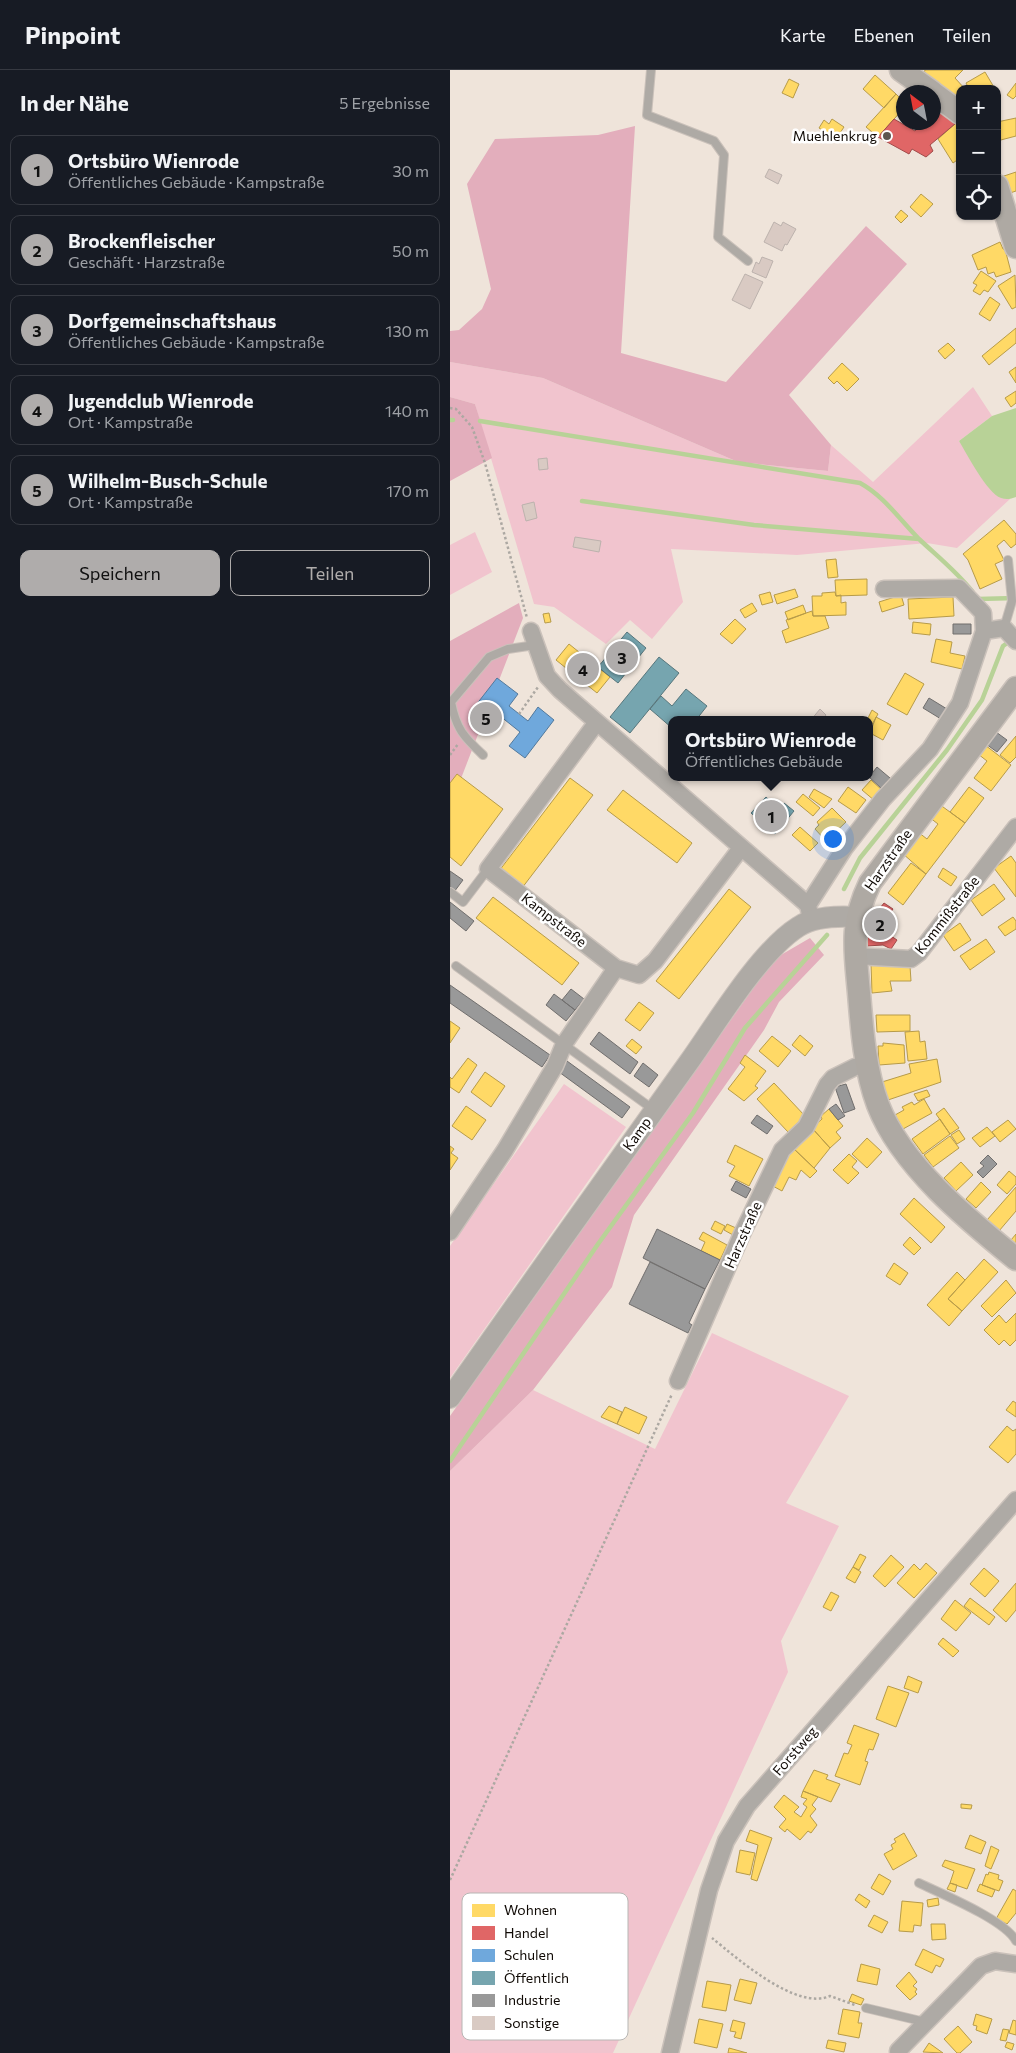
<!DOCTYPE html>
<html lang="de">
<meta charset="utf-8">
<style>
:root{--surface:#171b24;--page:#20242c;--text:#f1f3f6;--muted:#9ea1a6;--line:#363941;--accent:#afacab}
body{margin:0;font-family:Commissioner,sans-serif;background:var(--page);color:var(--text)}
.controls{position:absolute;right:15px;top:15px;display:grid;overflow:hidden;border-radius:10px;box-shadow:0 1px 4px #0004}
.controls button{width:45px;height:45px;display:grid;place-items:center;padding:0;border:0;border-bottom:1px solid var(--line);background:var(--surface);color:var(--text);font:25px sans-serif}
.compass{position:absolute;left:446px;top:15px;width:45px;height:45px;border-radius:50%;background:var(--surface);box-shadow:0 1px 4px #0004;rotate:328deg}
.you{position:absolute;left:382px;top:768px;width:18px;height:18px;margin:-12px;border:4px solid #fff;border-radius:50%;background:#1a73e8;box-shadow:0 0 0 8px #1a73e833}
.badge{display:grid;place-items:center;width:32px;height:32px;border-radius:50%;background:var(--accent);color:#111;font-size:16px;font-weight:700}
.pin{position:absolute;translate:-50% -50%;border:2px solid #fff;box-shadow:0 1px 5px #0006}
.popup{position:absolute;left:218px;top:646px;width:205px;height:65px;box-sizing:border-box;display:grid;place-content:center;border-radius:10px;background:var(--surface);filter:drop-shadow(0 1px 4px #0005);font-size:16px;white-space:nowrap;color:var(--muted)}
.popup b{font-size:19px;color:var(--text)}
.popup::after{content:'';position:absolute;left:50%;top:100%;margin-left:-10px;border:10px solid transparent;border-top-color:var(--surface)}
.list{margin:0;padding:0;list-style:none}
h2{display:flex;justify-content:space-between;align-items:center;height:65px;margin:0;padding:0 20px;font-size:21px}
h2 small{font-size:16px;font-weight:400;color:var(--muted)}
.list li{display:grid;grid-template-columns:32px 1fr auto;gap:15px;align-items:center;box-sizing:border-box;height:70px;margin:0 10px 10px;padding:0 10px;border:1px solid var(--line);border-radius:10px}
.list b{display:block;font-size:19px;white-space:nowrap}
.list p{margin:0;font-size:16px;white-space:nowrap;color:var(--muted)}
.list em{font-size:16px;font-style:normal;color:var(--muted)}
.actions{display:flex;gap:10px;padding:15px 20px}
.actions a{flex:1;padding:11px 0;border:1px solid var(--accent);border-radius:10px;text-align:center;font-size:18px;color:var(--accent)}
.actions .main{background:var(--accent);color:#111}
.icon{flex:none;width:28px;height:28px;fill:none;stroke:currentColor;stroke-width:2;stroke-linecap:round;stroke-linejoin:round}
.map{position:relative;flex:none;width:566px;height:1983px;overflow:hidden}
header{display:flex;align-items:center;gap:30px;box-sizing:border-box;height:70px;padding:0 25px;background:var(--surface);border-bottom:1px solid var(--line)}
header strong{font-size:24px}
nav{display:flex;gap:28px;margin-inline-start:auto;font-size:18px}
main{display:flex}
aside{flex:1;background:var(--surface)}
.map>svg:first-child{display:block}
.green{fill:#f1c4ce}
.forest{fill:#e3aebc}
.water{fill:#b8d297}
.homes{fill:#ffd966;stroke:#b79b49}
.shops{fill:#e06666;stroke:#a24a49}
.schools{fill:#6fa8dc;stroke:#52799c}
.public{fill:#76a5af;stroke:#57767c}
.industry{fill:#999;stroke:#706e6d}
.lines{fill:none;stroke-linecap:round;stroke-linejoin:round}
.stream{stroke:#b8d297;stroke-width:4.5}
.building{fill:#d9cac3;stroke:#bcb2ad}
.service-casing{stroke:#cac1ba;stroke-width:10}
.minor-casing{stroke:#cac1ba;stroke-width:19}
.tertiary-casing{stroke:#cac1ba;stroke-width:22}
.secondary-casing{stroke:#cac1ba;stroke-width:25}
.path{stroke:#aca8a2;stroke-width:2.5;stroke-dasharray:2.5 2.5;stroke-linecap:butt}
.service{stroke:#aeaaa5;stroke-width:8}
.minor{stroke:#aeaaa5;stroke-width:16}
.tertiary{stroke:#aeaaa5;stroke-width:20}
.secondary{stroke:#aea9a3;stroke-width:22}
.poi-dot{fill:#5e5650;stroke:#fff;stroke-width:2}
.labels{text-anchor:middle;stroke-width:5;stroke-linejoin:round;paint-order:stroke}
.poi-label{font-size:14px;fill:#100a05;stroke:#fff;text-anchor:end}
.street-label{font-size:14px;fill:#100a05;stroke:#fff}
.key{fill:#fff;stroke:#b7b6b4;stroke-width:1}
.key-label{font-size:14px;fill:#100a05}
</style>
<header>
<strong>Pinpoint</strong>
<nav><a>Karte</a><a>Ebenen</a><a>Teilen</a></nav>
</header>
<main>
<aside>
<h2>In der Nähe<small>5 Ergebnisse</small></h2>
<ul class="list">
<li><span class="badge">1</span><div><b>Ortsbüro Wienrode</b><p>Öffentliches Gebäude · Kampstraße</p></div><em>30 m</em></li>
<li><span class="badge">2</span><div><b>Brockenfleischer</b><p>Geschäft · Harzstraße</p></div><em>50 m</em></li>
<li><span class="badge">3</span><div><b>Dorfgemeinschaftshaus</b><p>Öffentliches Gebäude · Kampstraße</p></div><em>130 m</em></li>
<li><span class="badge">4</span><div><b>Jugendclub Wienrode</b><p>Ort · Kampstraße</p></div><em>140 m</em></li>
<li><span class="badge">5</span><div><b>Wilhelm-Busch-Schule</b><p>Ort · Kampstraße</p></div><em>170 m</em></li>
</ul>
<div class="actions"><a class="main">Speichern</a><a>Teilen</a></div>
</aside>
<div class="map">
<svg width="566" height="1983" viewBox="0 0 566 1983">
<rect width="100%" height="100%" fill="#efe4da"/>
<path class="green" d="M0 292 93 308 288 392 378 401 381 375 423 412 523 317 542 346 509 371 551 428 560 429 507 478 477 473 347 485 221 479 233 532 202 569 180 550 156 574 104 537 84 534 25 334 0 327Z
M25 462 42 502 0 525V475Z
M114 1014 176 1057 0 1308V1176Z
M262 1263 399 1326 336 1433 389 1456 331 1571 338 1602 163 1983H0V1401L83 1320 205 1379Z"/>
<path class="forest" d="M185 56 171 283 276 312 416 156 457 194 339 325 381 375 378 401 288 392 93 308 0 292V261L9 260 32 239 41 219 17 114 45 69 148 65Z
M0 327 25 334 42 388 0 411Z
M69 533 73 548 0 737V571Z
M360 868 374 885 329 932 314 960 184 1145 162 1217 83 1320 0 1401V1346L324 889Z"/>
<path class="water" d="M566 338V427C561 429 556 430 551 428 537 423 517 384 509 371L542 346Z"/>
<path class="homes" d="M476 0H513L505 8 515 19H510V27L504 32 474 1Z
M535 2 545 19H519L516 13Z
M425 5 446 24 434 38 413 19Z
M339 9 349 14 343 28 332 23Z
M566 13V26L563 29 557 25Z
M446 24 453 31V39L428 67 416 57Z
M566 48V66L547 71V52Z
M382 49 394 57 386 69 369 58 374 50 379 54Z
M506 53 510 59V88L503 93 488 69Z
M566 102V121L557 124 551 107Z
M471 124 483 134 471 147 460 137Z
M451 140 458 146 451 153 445 147Z
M550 172 553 179H555L561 202 546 207 544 202 538 204 536 197 528 200 522 185Z
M531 201 546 211 538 222 534 220 530 225 523 221 527 215 523 213Z
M565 205 566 237 562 239 548 216Z
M540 227 550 234 540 251 529 244Z
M566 258V273L539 295 532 286Z
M498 273 505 280 495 289 488 281Z
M392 293 409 309 397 321 387 311 384 314 378 308Z
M566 297V313L559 302Z
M566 321V333L561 337 555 328Z
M554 450 566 464V474L561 478 554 470 547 476 554 490 545 494 552 509 530 519 518 490 513 484Z
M386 489 388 507 378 508 376 490Z
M417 509V525L386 526 385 510Z
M345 519 348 527 327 534 324 525Z
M320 522 323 532 312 535 309 525Z
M385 522 386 526 391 525V533L396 532V545L363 546 362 526H372V523Z
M451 525 454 535 432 542 429 532Z
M503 527 504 546 459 549 458 529Z
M302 533 307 541 295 548 290 540Z
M353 535 356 543 338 550 335 542Z
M362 541 363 546H375L379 558 336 573 332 561 339 558 336 550Z
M99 543 101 552 95 553 93 544Z
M285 549 296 559 282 574 270 564Z
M463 552 481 554 480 565 462 563Z
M486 569 502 572 500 583 515 586 512 599 481 592Z
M119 574 160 607 147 623 106 590Z
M455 603 474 614 457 645 437 634Z
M422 640 428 644 420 658V650H417Z
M426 647 441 655 433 670 420 663Z
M566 666V687L560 693 550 685Z
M535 675 561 695 541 721 524 708 537 691 528 684Z
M7 704 53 739 11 796 0 787V713Z
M120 708 143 725 72 818 49 801Z
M421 710 433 721 425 731 412 720Z
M398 717 416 730 406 743 388 731Z
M519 717 534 728 515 753 500 742Z
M364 719 382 729 374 738 359 727Z
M173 720 242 773 227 793 157 740Z
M353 724 370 738 363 746 346 732Z
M489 734 515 753 476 804 452 783 468 762 477 769 488 754 479 747Z
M382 738 396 752 376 771 365 759 369 755 367 752Z
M350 757 368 773 360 781 342 765Z
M561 786 566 793V827L544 798Z
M461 793 476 804 453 835 438 823Z
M493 798 507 807 501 816 488 807Z
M544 814 555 829 532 846 521 830Z
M279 819 301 837 229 929 206 911Z
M43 827 129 893 112 915 26 848Z
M563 847 566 851V859L555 866 548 857Z
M510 853 521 870 504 881 493 865Z
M536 869 545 882 520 900 510 886Z
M421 893 460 896 461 911H440L442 921 422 923Z
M189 932 204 943 190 961 175 950Z
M426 945H460V961L427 962Z
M0 951 10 958 0 973Z
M469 961 470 972 475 971 477 989 458 991 455 962Z
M350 965 363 976 355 986 342 975Z
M322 966 341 981 328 997 309 981Z
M182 969 192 977 186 984 176 976Z
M433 973 454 975 455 993 429 995 428 976H433Z
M295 985 316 1001 305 1016 308 1018 294 1031 278 1019 295 997 290 993Z
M18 988 27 995 9 1023 0 1017V1007L2 1009Z
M487 989 491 1012 438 1030 432 1012 461 1003 459 994Z
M35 1002 55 1016 41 1037 21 1022Z
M324 1013 355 1046 338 1062 307 1029Z
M477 1020 480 1026 468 1031 464 1024Z
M474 1029 482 1043 453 1059 445 1045 454 1040 452 1037 462 1032 464 1035Z
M16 1036 36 1050 22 1070 2 1056Z
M494 1038 509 1058 500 1064 486 1044Z
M379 1039 393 1056 386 1062 391 1068 380 1078 362 1058 372 1049 371 1046Z
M490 1049 500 1064 473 1084 462 1069Z
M558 1050 566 1059 550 1072 542 1062Z
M537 1057 545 1066 530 1077 522 1068Z
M362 1058 380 1078 364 1098 342 1077Z
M509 1060 515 1069 507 1074 501 1065Z
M500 1066 509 1078 483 1097 474 1085Z
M417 1068 432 1082 417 1098 402 1084Z
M285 1075 313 1089 299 1116 279 1106 285 1096 277 1092Z
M0 1076 4 1079 1 1083 8 1088 0 1100Z
M342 1077 367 1101 360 1108 351 1100 346 1110 339 1107 332 1121 321 1115Z
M399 1084 407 1091 402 1097 409 1103 398 1114 383 1100Z
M511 1092 523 1105 506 1121 494 1108Z
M559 1101 566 1107V1114L557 1124 547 1115Z
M531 1112 541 1122 526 1138 516 1129Z
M566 1117V1141L549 1161 537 1150Z
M464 1128 495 1157 481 1173 450 1144Z
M265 1151 275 1156 271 1164 261 1159Z
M277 1154 286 1158 283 1165 274 1160Z
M253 1162 277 1175 270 1190 251 1181 255 1172 249 1169Z
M566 1164V1175L561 1170Z
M460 1167 471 1178 464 1185 453 1175Z
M534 1189 548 1202 512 1241 498 1229Z
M444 1193 458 1203 450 1215 436 1206Z
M507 1202 515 1210 498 1229 512 1241 499 1256 477 1235Z
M556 1210 566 1223 542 1247 531 1236Z
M566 1243V1270L560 1276 554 1270 549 1275 534 1260 549 1245 556 1253Z
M563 1331 566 1333V1347L556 1340Z
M159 1336 172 1342 167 1354 151 1347Z
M175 1337 197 1347 189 1364 167 1354Z
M557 1356 563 1361 566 1359V1384L558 1393 539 1377Z
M410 1484 416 1487 409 1500 403 1497Z
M441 1485 454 1497 435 1517 423 1506Z
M476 1493 487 1503 464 1528 447 1513 464 1494 470 1500Z
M403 1497 411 1502 405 1513 396 1508Z
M534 1498 549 1511 535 1527 520 1514Z
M566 1513V1540L556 1552 543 1540Z
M381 1522 389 1526 381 1541 373 1537Z
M520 1528 545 1547 539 1555 514 1536Z
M505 1530 521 1543 506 1561 491 1549Z
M493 1568 509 1581 503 1587 488 1574Z
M458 1606 472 1612 468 1623 454 1618Z
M438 1616 459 1623 446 1657 426 1649Z
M404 1655 429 1664 423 1680 419 1679 415 1691 418 1692 410 1715 385 1706 394 1683 398 1684 402 1675 397 1673Z
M364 1700 378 1705 376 1709 390 1714 381 1732 353 1721Z
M353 1721 368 1727 362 1735 366 1739 360 1746 367 1755 361 1763 358 1761 350 1770 337 1759 335 1762 329 1757 336 1749 324 1737 334 1725 349 1737 344 1742 351 1747 357 1737 353 1734 357 1729 351 1727Z
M511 1734 522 1735 521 1739 511 1738Z
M300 1760 322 1768 307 1811 301 1809 308 1775 296 1771Z
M454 1763 467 1786 443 1800 434 1784 443 1779 441 1775 446 1772 444 1769Z
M520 1765 536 1772 531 1784 515 1778Z
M541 1776 549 1780 541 1799 535 1796Z
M290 1780 305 1783 300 1805 286 1802Z
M495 1790 525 1799 517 1819 500 1813 504 1801 492 1796Z
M539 1802 549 1805 548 1809 553 1811 549 1821 532 1815 536 1804 538 1805Z
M429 1804 441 1811 433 1825 421 1818Z
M500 1813 507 1815 505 1822 497 1819Z
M530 1814 545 1820 542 1827 527 1821Z
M563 1819 566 1821V1843L557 1854 546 1849Z
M409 1824 420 1831 416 1838 405 1830Z
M488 1828 489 1835 478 1837 477 1830Z
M452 1831 473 1833 471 1856 464 1855 463 1862 449 1861Z
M424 1845 438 1852 432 1863 418 1856Z
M481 1854H495L496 1869 482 1870Z
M473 1879 494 1889 490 1897 486 1895 482 1903 465 1895Z
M411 1894 430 1899 427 1915 407 1911Z
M459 1902 467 1912 463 1916 467 1919 465 1922 467 1924 460 1930 446 1916Z
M290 1909 307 1913 301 1934 284 1930Z
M257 1911 281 1915 276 1941 252 1937Z
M402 1924 414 1929 411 1935 399 1931Z
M393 1939 410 1942 408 1953H412L409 1968 388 1964Z
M526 1944 542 1949 537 1964 526 1960 527 1956 523 1955Z
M249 1949 273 1954 267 1978 244 1973Z
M283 1950 295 1953 291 1969 284 1967 286 1962 280 1961Z
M563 1950 566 1951V1965L559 1963Z
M508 1956 522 1972 510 1983H507L494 1969Z
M553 1959 559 1960 556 1971 550 1970Z
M378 1970 396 1973 394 1982 376 1978Z
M557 1972 564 1974 562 1980 555 1977Z
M479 1973 493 1983 473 1982Z
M279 1978 297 1983H278Z"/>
<path class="shops" d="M483 34 506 53 480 75 483 81 476 87 462 79 459 84 428 67 444 49 465 61 474 52H483Z
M434 833 443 839 437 847 444 852 438 864 447 870 441 879 433 875 416 876 415 857Z"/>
<path class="schools" d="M47 608 68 624 59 636 78 651 88 637 104 650 75 688 59 676 70 662 50 646 40 660 19 644Z"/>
<path class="public" d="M177 562 196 578 168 613 148 597Z
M209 587 229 603 180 663 160 647Z
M236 619 257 636 246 650H222V658L200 639 211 626 222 636Z
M316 727 329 739 334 733 344 741 325 764 301 743Z"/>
<path class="industry" d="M503 554H521V564H503Z
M479 628 497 639 491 649 473 638Z
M546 662 557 670 547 682 536 674Z
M427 697 440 708 431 718 419 707Z
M0 801 13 810 4 822 0 819Z
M0 832 24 851 16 861 0 848Z
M0 915 100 985 92 997 0 933Z
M121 919 134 929 125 940 112 930Z
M104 924 125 940 116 951 96 935Z
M149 962 188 992 180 1004 140 974Z
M117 991 180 1037 172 1048 109 1002Z
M193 993 208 1005 199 1017 184 1006Z
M396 1014 405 1039 394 1043 385 1017Z
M386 1034 395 1046 388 1050 379 1039Z
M307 1045 323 1056 317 1064 301 1053Z
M538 1085 547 1094 533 1108 527 1102 534 1096 530 1093Z
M286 1111 301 1119 296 1128 281 1120Z
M207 1159 270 1190 255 1219 193 1188Z
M200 1192 255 1219 239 1253 242 1255 238 1263 179 1234Z"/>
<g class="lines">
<path class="stream" d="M0 350H3
M30 351 410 413C434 426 450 450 469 469 487 486 506 501 522 521
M132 431 304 455 469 469
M528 529 566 528
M394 819 410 788 497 680 532 630 553 576 560 571
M0 1391 148 1174 243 1043 295 958 377 865"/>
</g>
<path class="building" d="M319 99 332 105 328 114 315 107Z
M324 152 331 156 333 152 346 159 337 175 335 174 332 181 314 172Z
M312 187 323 191 316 208 302 202 306 192 309 194Z
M295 204 313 212 300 239 282 230Z
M97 388 98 399 89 400 88 389Z
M84 432 87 448 76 451 72 435Z
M125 467 151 471 149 482 123 477Z
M370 639 376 645 372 650H361Z"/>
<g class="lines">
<defs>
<path id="service" d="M201 0 197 45 264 71 274 85 268 167 298 191
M554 558 562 531 558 490
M33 685C14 667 6 659 1 632L39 587 58 579 85 575
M0 822 13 832 38 799
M6 896 204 1040
M469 1813C492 1824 555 1850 566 1871
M416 1938 475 1952"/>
<path id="minor" d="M81 561 97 606 110 620 358 835 360 845
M534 561 554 558 566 571
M147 652 38 799 166 898 189 905 205 891 291 778
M358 835 394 779 433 729 480 679 510 633 534 561 533 543 509 518 434 519
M405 886 461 889 469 883 566 757
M0 1162 55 1080 105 996 114 974 166 898
M228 1311 292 1164 332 1080 356 1057 377 1015 383 1008 405 997 417 995
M448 1981 531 1896 545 1891 566 1894
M220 1983 259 1820 276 1771 297 1736 566 1430"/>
<path id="tertiary" d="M0 1328C79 1216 159 1103 239 992 266 954 310 881 348 857 364 846 388 846 407 847"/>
<path id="secondary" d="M451 0 482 22
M483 23 510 43
M547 116 566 177
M566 618 420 813C400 854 405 879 409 923 412 961 415 1000 428 1035 451 1095 518 1150 566 1189"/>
</defs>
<use href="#service" class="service-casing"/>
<use href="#minor" class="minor-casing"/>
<use href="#tertiary" class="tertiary-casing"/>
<use href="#secondary" class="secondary-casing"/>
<path class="path" d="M0 338 6 339 22 357 35 393 77 548
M69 644 88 617
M0 685 8 674
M0 1810 222 1324
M262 1868C287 1888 346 1941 380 1926L405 1935"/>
<use href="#service" class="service"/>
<use href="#minor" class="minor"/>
<use href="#tertiary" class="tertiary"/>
<use href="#secondary" class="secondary"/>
</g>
<circle class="poi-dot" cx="437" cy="66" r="5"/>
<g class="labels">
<g class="poi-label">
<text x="427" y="71">Muehlenkrug</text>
</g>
<g class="street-label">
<text transform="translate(438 790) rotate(-55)" y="5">Harzstraße</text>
<text transform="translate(497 845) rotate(-52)" y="5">Kommißstraße</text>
<text transform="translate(104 850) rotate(38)" y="5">Kampstraße</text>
<text transform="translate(187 1064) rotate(-54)" y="5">Kamp</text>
<text transform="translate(293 1165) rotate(-66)" y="5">Harzstraße</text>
<text transform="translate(345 1681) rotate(-49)" y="5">Forstweg</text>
</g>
</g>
<rect x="12" y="1823" width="166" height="147" rx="8" class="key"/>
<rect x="22" y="1834" width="23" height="13" fill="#ffd966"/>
<rect x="22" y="1856" width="23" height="14" fill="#e06666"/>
<rect x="22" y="1879" width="23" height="13" fill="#6fa8dc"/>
<rect x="22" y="1901" width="23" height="14" fill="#76a5af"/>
<rect x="22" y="1924" width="23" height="13" fill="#999"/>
<rect x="22" y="1946" width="23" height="14" fill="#d9cac3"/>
<g class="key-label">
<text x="54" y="1845">Wohnen</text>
<text x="54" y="1868">Handel</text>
<text x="54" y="1890">Schulen</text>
<text x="54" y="1913">Öffentlich</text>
<text x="54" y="1935">Industrie</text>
<text x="54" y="1958">Sonstige</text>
</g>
</svg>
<div class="controls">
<button>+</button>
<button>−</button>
<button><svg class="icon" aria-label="locate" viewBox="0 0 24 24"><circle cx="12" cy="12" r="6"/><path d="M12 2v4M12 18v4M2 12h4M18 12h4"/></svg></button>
</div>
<svg class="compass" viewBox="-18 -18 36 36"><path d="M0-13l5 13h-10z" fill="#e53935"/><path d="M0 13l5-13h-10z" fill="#9ea1a6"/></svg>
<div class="you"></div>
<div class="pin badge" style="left:321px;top:746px">1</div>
<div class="popup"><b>Ortsbüro Wienrode</b>Öffentliches Gebäude</div>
<div class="pin badge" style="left:430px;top:854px">2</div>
<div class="pin badge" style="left:172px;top:587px">3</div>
<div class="pin badge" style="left:133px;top:599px">4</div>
<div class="pin badge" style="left:36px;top:648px">5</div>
</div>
</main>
